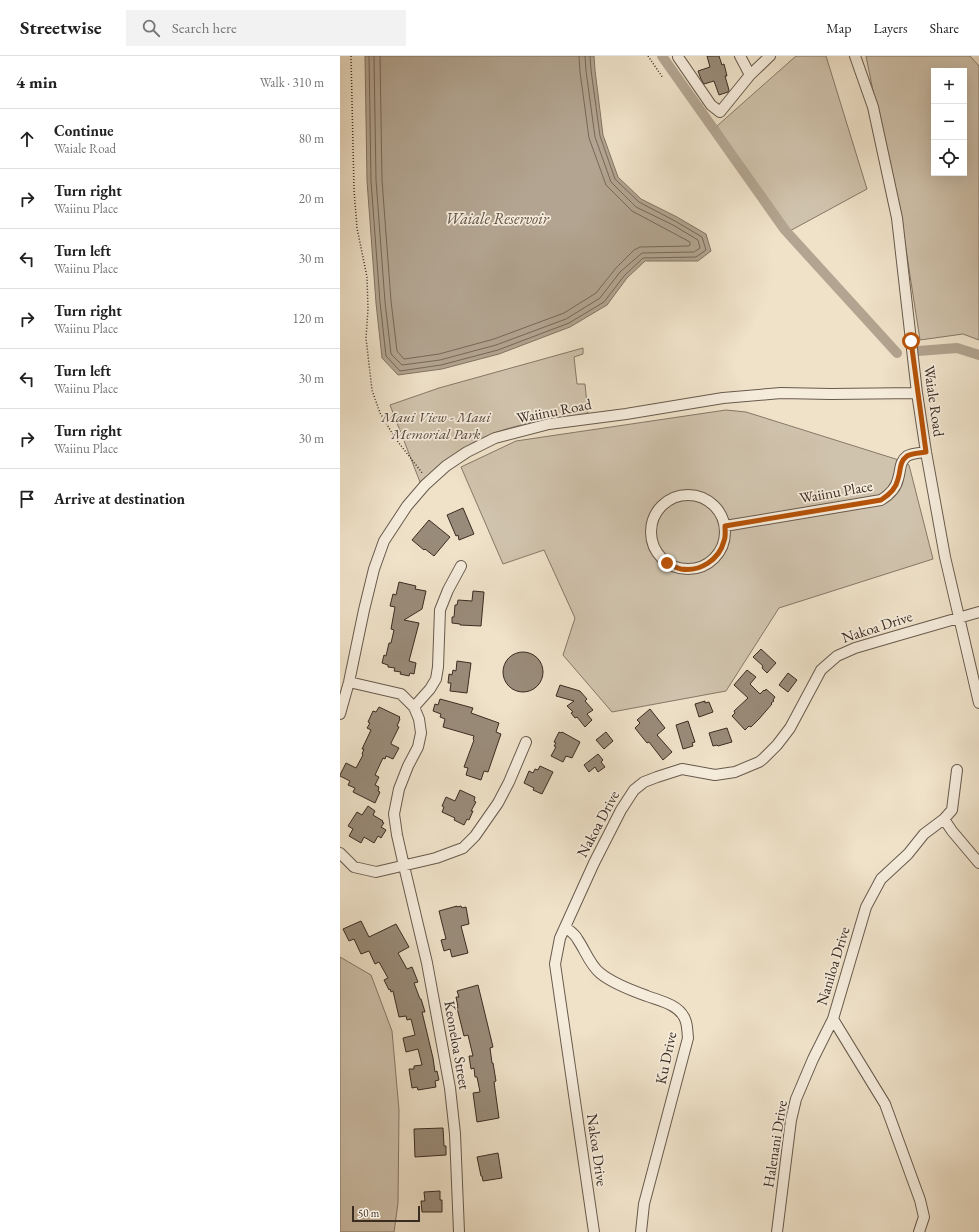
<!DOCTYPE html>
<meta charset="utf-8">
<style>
:root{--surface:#fff;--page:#f2f2f2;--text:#222;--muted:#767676;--line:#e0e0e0}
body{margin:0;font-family:"EB Garamond",serif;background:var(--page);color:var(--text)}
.controls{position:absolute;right:12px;top:12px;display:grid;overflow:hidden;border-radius:0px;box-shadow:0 4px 16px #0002}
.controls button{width:36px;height:36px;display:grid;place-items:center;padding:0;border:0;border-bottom:1px solid var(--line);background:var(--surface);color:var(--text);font:20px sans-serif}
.scale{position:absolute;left:12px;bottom:10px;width:68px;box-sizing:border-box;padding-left:4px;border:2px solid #3b2c22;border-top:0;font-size:11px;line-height:14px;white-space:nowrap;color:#3b2c22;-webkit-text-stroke:3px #f5ecdc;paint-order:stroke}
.stop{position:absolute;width:12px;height:12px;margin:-9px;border:3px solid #b45309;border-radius:50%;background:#fff}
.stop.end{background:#b45309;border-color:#fff;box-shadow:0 1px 4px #0008}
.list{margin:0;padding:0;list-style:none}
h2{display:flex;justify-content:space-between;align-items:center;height:52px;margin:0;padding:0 16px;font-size:17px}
h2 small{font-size:13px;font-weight:400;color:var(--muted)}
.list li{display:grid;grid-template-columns:26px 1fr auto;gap:12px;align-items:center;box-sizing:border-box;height:60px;padding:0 16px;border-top:1px solid var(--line)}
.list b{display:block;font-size:15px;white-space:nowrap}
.list p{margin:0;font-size:13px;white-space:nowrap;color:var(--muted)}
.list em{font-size:13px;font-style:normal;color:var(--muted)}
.icon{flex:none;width:22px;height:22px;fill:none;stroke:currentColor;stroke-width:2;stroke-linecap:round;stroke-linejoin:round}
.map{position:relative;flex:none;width:639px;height:1176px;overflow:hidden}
header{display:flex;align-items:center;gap:24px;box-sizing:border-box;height:56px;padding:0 20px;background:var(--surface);border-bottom:1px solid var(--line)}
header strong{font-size:19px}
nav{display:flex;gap:22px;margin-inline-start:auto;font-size:14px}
.search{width:280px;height:36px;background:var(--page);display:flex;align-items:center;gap:10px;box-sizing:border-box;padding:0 14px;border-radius:0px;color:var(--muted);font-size:15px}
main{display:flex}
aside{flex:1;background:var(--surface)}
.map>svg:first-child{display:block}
.green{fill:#d0c3ad;stroke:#867868;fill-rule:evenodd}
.water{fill:#b2a490;stroke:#827464}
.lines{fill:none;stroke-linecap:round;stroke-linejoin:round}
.shore{stroke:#766859;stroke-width:1}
.canal{stroke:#b2a490;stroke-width:10}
.building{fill:#998b79;stroke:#3b2c22}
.minor-casing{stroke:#685a4c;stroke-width:12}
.path{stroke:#3b2c22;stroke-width:1.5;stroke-dasharray:1 2;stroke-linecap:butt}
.minor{stroke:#f5ecdc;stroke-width:10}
.route{stroke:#b45309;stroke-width:5}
.labels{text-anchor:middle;stroke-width:3.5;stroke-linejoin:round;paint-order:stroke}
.street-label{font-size:15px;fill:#3b2c22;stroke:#f5ecdc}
.park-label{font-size:15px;font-style:italic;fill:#594a3e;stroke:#f5ecdc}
.water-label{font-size:16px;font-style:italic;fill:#5f5043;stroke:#f5ecdc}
</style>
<header>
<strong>Streetwise</strong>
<div class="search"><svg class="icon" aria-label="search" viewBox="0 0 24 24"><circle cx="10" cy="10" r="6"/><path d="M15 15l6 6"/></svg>Search here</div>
<nav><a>Map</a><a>Layers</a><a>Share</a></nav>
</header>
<main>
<aside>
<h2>4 min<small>Walk · 310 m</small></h2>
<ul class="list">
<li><svg class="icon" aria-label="ahead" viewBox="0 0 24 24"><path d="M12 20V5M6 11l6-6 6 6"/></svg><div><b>Continue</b><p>Waiale Road</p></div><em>80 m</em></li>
<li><svg class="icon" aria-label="right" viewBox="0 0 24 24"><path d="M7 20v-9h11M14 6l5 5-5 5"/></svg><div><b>Turn right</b><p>Waiinu Place</p></div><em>20 m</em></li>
<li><svg class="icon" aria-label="left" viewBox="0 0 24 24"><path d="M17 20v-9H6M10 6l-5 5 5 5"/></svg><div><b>Turn left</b><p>Waiinu Place</p></div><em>30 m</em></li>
<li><svg class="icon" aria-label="right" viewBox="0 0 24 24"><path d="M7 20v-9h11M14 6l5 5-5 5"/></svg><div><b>Turn right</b><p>Waiinu Place</p></div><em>120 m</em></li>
<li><svg class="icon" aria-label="left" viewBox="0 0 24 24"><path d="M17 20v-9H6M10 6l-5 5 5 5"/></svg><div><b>Turn left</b><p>Waiinu Place</p></div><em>30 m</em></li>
<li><svg class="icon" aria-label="right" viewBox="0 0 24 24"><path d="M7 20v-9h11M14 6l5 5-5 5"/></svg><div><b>Turn right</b><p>Waiinu Place</p></div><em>30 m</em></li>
<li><svg class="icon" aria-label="arrive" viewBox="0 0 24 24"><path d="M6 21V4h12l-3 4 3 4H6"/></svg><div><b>Arrive at destination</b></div></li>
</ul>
</aside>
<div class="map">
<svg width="639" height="1176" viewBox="0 0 639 1176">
<rect width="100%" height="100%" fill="#efe2c9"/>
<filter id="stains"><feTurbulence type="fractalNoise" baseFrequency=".005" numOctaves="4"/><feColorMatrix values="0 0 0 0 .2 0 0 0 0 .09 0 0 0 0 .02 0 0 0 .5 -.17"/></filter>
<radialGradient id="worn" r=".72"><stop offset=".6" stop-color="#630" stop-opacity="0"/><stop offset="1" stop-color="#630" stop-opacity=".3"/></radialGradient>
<path class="green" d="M456 0H486L527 133 446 177 377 70Z
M526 0H630L639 10V284L623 278 580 284 561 161 535 45ZM594 15H624V117H594Z
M243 292V298L234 301 237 328H245L248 358C212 363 174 367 140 383 118 394 99 411 80 426L50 349 99 332Z
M386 354 406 356 562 405 569 409 593 503 439 552 386 635 272 656 223 599 235 562 204 494 163 508 121 411 176 385Z
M0 901 31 919 52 975 59 1054 58 1147 54 1176H0Z"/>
<path class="water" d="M25 0H254L255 14 263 79 278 121 301 143 337 161 366 178 371 195 358 205H305L287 222 267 249 230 271 159 298 102 313 58 319 42 302 36 247 27 125Z"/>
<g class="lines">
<path class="shore" d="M29 0 31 125 40 246 46 300 60 315 101 309 158 294 229 267 264 246 284 220 303 202 356 201 366 194 362 181 335 165 299 146 275 123 260 80 251 14 250 0
M34 0 36 124 45 246 51 298 62 309 100 304 156 289 226 263 260 242 280 216 302 197 354 196 360 192 358 184 333 169 296 151 271 126 255 81 246 15 245 0
M40 0 42 124 51 245 57 295 64 303 99 298 154 283 224 257 256 237 276 212 294 194 300 191 349 190 350 189V186L292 155 266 129 249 82 240 16 239 0"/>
<path class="canal" d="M322 0 445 174 557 297
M578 295 617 292 639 299"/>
</g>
<path class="building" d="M367 0H379L382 9 384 8 387 20H385L389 34 388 36 379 39 374 25 364 28 361 23 358 15 370 11Z
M123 452 134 478 119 484 118 479 116 480 107 459Z
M89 464 110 481 94 500 85 493 84 494 72 484Z
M59 526 76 530 75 533 86 535 82 553 64 564 79 567 69 605 76 607 74 618 70 617 69 620 60 618 61 616 54 615 55 612 48 611V609L42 607 44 599 46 600 49 587H51L54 574 51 573 55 551 50 550 53 538 56 539Z
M133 535 144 536 141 570 120 569V568L112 567V561H114L115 549H117L118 544 132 545Z
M421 593 436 607 427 617 422 612 423 610 413 601Z
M163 616a20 20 0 1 1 40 0a20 20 0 1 1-40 0Z
M117 605 131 607 127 637 110 635 111 627H108L109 618 112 619 113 614 116 615Z
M407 614 416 621 410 628 420 638 424 634 425 635 426 633 435 641 433 644 434 645 431 647 432 648 419 663 411 671 409 670 405 674 392 660 395 657 394 655 408 642 394 629Z
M448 617 457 624 448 636 439 629Z
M220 629 240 635 247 643 245 645 253 654 247 658 252 664 245 671 237 661 235 662 231 657 233 656 227 650 234 645 216 640Z
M100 643 133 652 131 657 159 667 156 676 161 678 148 716 144 715 141 724 126 719 128 712 124 711 134 684 133 683 134 680 103 671 105 663 100 661 101 658 93 655 95 648 98 649Z
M365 645V647L369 646 373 656 359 661 355 648Z
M39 651 60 661 59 662 60 663 57 670 59 671 51 687V688L59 692 53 703 46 700 45 703 43 702 35 719 39 721 35 729 39 731 38 735 40 736 35 747 13 736 15 732 8 729 10 725 0 720V719L6 707 16 712 23 699 22 698 24 693H22L31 674 27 672 30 667 28 666 33 655 36 656Z
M310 653 325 672 317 679 332 696 323 704 309 686 307 687 295 672 300 667 297 664Z
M348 665 355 686 352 687 353 690 343 693 336 669Z
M387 672 392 686 378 690 377 689 373 690 369 677Z
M219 676 221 677 222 676 240 686 232 702 226 700 223 706 211 700 216 691 214 690 216 687 214 686Z
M266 676 273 685 264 693 256 684Z
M258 698 263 704 261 706 265 711 258 716 255 711 249 716 244 709Z
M200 710 213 716 202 738 193 734 194 732 184 727 189 715 193 717 195 713 198 714Z
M120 734 135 741 134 745 136 746 131 755H133L129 764 127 763 124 769 114 764 115 762 102 756 104 751 102 750 106 741 115 745Z
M28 750 35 755 33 759 43 765 42 766 44 767 41 771 46 774 41 782 38 780 34 787 24 781 21 787 9 780 13 773 8 770 17 756 22 759Z
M117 850V851L121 850 122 852 126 851 129 868 121 870 128 897 112 901 110 893 104 895 101 884 106 883 99 855Z
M21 865 29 881 56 868 69 891 58 897 67 913 72 911 78 926 74 927 80 943H81L85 956H82L93 1002 95 1016 97 1015 99 1024 95 1025 96 1031 78 1034 77 1031 72 1032 69 1013H74V1010L82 1009 78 993 66 996 63 982 75 979 71 963 67 964 66 960 59 961 53 935 51 936 50 933 49 934 44 924 48 922 39 906 35 908 29 895 21 898 14 883 9 885 3 873Z
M138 929 153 991 150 992 152 1007H153L156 1025 154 1026 159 1062 137 1066 133 1037 140 1036 137 1021H135L134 1012 131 1013 129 1000H133L128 979 124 980 117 952 118 951 116 941H119L117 935Z
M103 1072 104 1090H106V1099L75 1101 74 1073Z
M158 1097 162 1122 143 1125 142 1120H141L137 1101Z
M100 1135V1144H102V1156H82L81 1145H85L84 1136Z"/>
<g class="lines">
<defs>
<path id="minor" d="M400 0 410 19 430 0
M515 0 533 51 557 162 577 337 586 396 605 501 639 647
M338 1 371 49 380 56 410 19
M311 476a37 37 0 1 1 74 0a37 37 0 1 1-74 0Z
M385 470 541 444C549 439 556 433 558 423 561 414 559 406 567 400 573 397 580 397 586 396
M9 626 61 638 74 651 79 663 81 677 78 691 68 710 59 733 54 758 57 779 64 810 87 907 110 1032 115 1078 119 1176
M74 651 90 633 96 623 98 611 100 554 108 534 121 510
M0 658 9 626 24 554 34 513 44 485 67 450 85 429 106 410 127 396 155 382 209 368 286 358 383 342 441 337 491 338 577 337
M604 763 612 775 639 807
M0 797 14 811 36 816 96 802 123 792 135 780 158 747 169 726 186 686
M225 871C230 875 235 878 238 884 245 894 250 909 260 917 272 927 293 935 307 940 320 945 337 948 344 961 348 968 347 975 348 982L304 1148 301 1176
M254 1176 215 908 220 882 225 871 254 807 281 754 294 734 304 726 317 721 342 713 375 719 395 716 419 706 423 703 437 689 450 672 481 614 497 600 515 592 556 580 639 556
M437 1176 451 1064 456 1043 473 1003 493 963
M579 1176 584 1161 580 1144 545 1048 493 963 526 851 541 823 568 798 584 778 604 763 612 754 617 714"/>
</defs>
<use href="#minor" class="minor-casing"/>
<path class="path" d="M11 0 14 134 17 172 27 221 28 253 26 282 32 334 40 357 55 382 83 418
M308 0 323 22"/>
<use href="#minor" class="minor"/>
</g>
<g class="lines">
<path class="route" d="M327 507C331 509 336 512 341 513 360 516 379 504 384 485 386 481 385 475 385 470L541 444C549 439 556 433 558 423 561 414 559 406 567 400 572 397 580 397 586 396L571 285"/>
</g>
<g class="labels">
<g class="street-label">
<text transform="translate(594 345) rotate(82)" y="5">Waiale Road</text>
<text transform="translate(214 355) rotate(-11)" y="5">Waiinu Road</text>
<text transform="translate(496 436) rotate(-10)" y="5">Waiinu Place</text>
<text transform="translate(537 571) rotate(-18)" y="5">Nakoa Drive</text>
<text transform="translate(258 768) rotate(-62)" y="5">Nakoa Drive</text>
<text transform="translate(493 910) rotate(-73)" y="5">Naniloa Drive</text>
<text transform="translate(117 989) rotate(80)" y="5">Keoneloa Street</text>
<text transform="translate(326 1002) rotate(-78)" y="5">Ku Drive</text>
<text transform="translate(435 1088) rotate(-81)" y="5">Halenani Drive</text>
<text transform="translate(257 1094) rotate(82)" y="5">Nakoa Drive</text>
</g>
<g class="park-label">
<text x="96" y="366">Maui View - Maui<tspan x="96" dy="17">Memorial Park</tspan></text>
</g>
<g class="water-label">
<text x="157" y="168">Waiale Reservoir</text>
</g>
</g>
<rect width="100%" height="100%" filter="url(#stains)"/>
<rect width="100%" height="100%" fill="url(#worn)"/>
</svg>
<div class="controls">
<button>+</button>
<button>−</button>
<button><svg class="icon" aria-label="locate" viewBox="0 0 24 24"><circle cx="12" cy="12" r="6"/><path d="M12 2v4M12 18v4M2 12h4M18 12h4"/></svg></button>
</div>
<div class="scale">50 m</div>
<div class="stop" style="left:571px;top:285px"></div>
<div class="stop end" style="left:327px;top:507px"></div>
</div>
</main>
